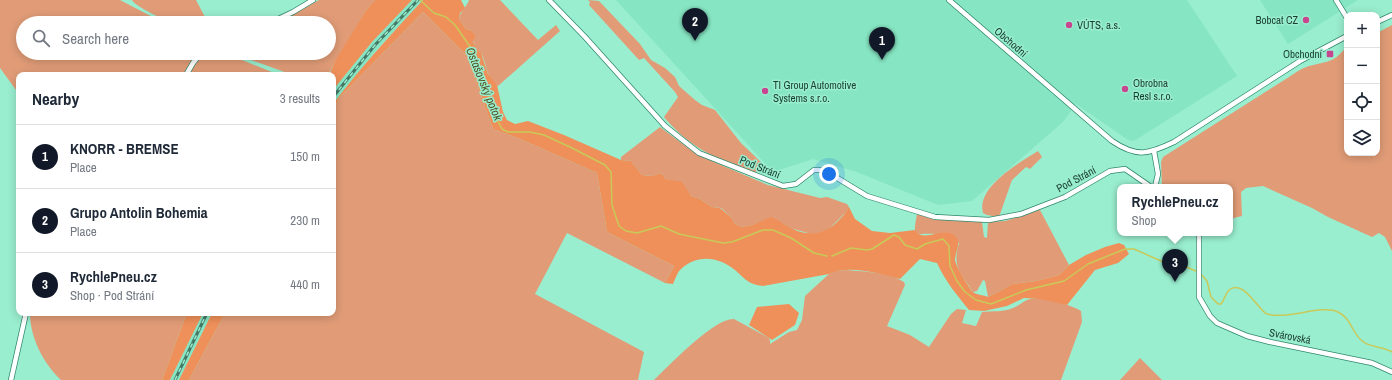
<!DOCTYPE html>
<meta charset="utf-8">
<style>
:root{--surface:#fff;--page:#f2f2f3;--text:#1f2937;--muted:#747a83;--line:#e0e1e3;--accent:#111827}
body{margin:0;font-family:"Archivo Narrow",sans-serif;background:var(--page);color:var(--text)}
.controls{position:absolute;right:12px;top:12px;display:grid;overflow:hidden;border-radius:8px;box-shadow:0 2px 10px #0003}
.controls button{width:36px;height:36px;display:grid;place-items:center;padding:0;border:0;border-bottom:1px solid var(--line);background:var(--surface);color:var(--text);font:20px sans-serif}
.you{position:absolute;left:829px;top:174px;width:14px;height:14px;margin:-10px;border:3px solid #fff;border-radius:50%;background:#1a73e8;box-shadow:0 0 0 6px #1a73e833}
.badge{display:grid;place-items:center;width:26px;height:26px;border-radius:50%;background:var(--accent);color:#fff;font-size:13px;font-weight:700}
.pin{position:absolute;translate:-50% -33px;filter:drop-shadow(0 1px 2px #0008)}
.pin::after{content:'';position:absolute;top:21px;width:14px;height:12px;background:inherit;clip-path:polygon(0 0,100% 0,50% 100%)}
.popup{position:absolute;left:1117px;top:184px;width:116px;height:52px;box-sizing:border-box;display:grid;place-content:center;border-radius:8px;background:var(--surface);filter:drop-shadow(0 1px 3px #0005);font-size:13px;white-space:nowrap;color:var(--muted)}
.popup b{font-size:15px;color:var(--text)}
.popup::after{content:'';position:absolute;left:50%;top:100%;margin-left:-8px;border:8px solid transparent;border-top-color:var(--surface)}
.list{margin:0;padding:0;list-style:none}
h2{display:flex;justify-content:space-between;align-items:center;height:52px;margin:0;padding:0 16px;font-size:17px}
h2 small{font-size:13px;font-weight:400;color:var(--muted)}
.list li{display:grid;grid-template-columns:26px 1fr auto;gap:12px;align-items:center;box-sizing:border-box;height:64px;padding:0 16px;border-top:1px solid var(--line)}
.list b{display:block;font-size:15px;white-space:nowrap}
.list p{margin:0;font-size:13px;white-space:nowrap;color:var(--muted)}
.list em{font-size:13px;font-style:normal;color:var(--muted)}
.icon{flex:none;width:22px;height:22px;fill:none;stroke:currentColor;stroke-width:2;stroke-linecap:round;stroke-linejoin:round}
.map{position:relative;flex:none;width:1392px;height:380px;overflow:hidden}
.search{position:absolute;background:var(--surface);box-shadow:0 2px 10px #0003;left:16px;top:16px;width:320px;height:44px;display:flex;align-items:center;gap:10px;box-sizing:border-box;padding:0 14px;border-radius:22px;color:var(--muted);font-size:15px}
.panel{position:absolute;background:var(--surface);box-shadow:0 2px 10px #0003;left:16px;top:72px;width:320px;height:244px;border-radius:8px}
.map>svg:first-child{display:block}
.built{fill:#86e5c3}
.green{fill:#e19c77}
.forest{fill:#ef905a}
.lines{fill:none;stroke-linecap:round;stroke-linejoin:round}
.stream{stroke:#c9c959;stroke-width:1.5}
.minor-casing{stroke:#30886d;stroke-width:6}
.minor{stroke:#fff;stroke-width:4.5}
.rail-casing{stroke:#457967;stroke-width:3}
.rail{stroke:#99eecf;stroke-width:1.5;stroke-dasharray:4.5;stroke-linecap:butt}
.poi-dot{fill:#c7468f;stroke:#99eecf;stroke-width:1.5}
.labels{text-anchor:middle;stroke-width:3;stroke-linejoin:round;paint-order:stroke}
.poi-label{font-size:11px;fill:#1a3e32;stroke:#99eecf;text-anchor:start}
.street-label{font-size:11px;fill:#1a3e32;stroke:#99eecf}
.water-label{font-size:12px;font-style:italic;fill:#555528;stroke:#99eecf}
</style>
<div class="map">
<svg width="1392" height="380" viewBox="0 0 1392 380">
<rect width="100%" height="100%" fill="#99eecf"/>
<path class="built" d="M412 0H423L378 48 333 104V90L337 84 372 42Z
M616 0H1187L1237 76 1134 141 1128 140 1076 104 1063 122 972 201 938 205 857 172 813 159 773 172Z
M1260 0H1358L1288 44Z
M203 313H212L179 380H170Z"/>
<path class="green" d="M0 0H120L164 23H23V53H225L279 75H19V94L0 68Z
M132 0H196L206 19 210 20V23C199 23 186 25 175 23 168 22 134 6 132 0Z
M319 0H375L366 10 328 75H293L234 54 233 53H329V23H277Z
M469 0H500L538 40 556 25 560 31 498 86C485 76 488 67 482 55 480 51 480 53 477 50 473 45 473 38 472 31L466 29 459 19C460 11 467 7 469 0Z
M588 0 599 1 640 44 651 60 665 68 675 77 679 86 695 100 702 105 715 110 741 143 764 165 755 173C716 158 692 150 664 117L678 97 675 92 644 58 639 60 589 5 590 2Z
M423 12 467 56 493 129 520 139 597 173 607 232 674 266 665 283 567 233 535 294 644 352 638 380H189L225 313H333V111L340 97Z
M1392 25V251L1385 237 1379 233 1372 237 1328 217 1312 208 1263 186 1246 188 1241 192 1242 216 1230 219V187H1162L1161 162 1163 157 1289 77C1295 73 1302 68 1309 66 1328 61 1334 63 1347 46V153H1377V33Z
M660 127 691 150 714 162 768 185 820 198 827 197 847 204 849 207 847 211 827 231 819 233 812 234 793 229 784 224 768 219 752 225 741 227 734 223 732 218 721 208 712 207 700 199 691 196 686 190 677 182 666 179 661 173 652 176 642 175 631 161 621 160V157Z
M1038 151 1042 157 1030 169 1026 167 1012 180 999 217 987 215 983 213C976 187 1019 163 1038 151Z
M1040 210 1069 265 1059 275 1036 281 1012 284 1002 290 988 297 985 281 983 280 977 291 973 292C960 271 952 268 959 243 951 240 942 235 935 234 915 233 912 239 917 214L933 217 982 222 984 237 987 238 988 222 1005 221Z
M847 270C866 272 888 272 904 282L905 285 887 326 910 335 929 347 951 314 957 309 966 310 962 323 976 326 982 312C992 311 1004 312 1013 308 1019 306 1023 301 1030 299 1040 296 1073 305 1081 311L1082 322 1061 380H654C670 365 714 318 734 319L769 338 770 341V344L789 332 797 330 802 320 805 296 829 274 835 271Z
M30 313H187L162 380H61C43 363 30 337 30 313Z
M1140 358 1162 380H1120Z"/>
<path class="forest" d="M375 0H412L372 42 333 90V75H329L337 58 366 10Z
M423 0H461L465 8 460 13 459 19 466 29 472 31 475 36 473 42 476 49 481 53 488 74 497 85 503 112 507 120 515 124 528 121 564 135 621 160 631 161 642 175 652 176 661 173 666 179 682 182 691 196 700 199 712 207 720 208 732 218 734 223 741 227 752 225 771 217C779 220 785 225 793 229 807 236 824 235 836 223 841 218 846 213 849 207L855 219 872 231 890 233 915 230C923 244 944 225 955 236 962 243 955 252 955 260 955 265 970 289 973 292 976 295 984 295 988 297L1002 290 1012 284 1036 281 1059 275 1069 265 1086 255 1105 247 1119 243 1124 245 1129 254 1118 263 1095 270 1067 305 1040 299 1024 298 1007 306 984 311 969 310C957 295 945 281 937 263L920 259 900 279C881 274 848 264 829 274L763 286C745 284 744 276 731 267 715 256 695 255 680 270 677 273 675 280 673 284L665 283 674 266 607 232 597 173 520 139 493 129 467 56 423 12 340 97 333 111V104C361 67 392 33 423 0Z
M789 304 799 313 795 325 772 340 749 325 757 307Z
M187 313H203L170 380H162Z
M212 313H225L189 380H179Z"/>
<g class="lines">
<path class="stream" d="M420 0 434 13 446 17 455 25 471 48 487 86 491 108 502 129 508 132H530L544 135 570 147 605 165 611 172 612 205 619 226 626 231 637 233 661 226 679 234 723 243 732 242 763 230H773L791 238 814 253 827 256
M832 256 851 248 867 250 872 249 894 235 899 237 905 245 917 249 925 244 943 239 949 246 950 266 957 281 965 292 976 300 991 304 1026 290 1064 281 1088 264 1125 249H1134L1161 261 1177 263 1198 272
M1201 274 1207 281 1211 297 1218 304H1221C1224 300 1226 293 1229 290 1243 278 1259 311 1267 314 1289 320 1321 304 1338 312 1350 317 1352 332 1361 340 1369 348 1383 346 1392 352"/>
<defs>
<path id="minor" d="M549 0 585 37 665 126 699 153 783 186 796 184 814 170H824L867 196 935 217 989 220 1021 214 1065 197 1110 171 1125 169 1151 187
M949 0 1112 141C1137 158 1149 154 1174 142L1300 61 1347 36
M1336 0 1347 18
M1377 22 1392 15
M270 23 293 12 313 0
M186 75 193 63 201 53
M1154 151 1158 174 1155 187
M1199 233V297L1210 316 1217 323 1247 336 1270 342 1372 363 1392 372
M11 380 26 313"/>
</defs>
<use href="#minor" class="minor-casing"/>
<use href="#minor" class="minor"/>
<defs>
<path id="rail" d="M333 97 375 45 418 0
M175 380 207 313"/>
</defs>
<use href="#rail" class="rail-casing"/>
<use href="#rail" class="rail"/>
</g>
<g class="poi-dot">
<circle cx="1306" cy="20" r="4"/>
<circle cx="1069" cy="25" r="4"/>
<rect x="1326" y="50" width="8" height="8" rx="2"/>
<circle cx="1125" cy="89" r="4"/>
<circle cx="765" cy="91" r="4"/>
</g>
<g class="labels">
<g class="poi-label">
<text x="1298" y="24" text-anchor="end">Bobcat CZ</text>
<text x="1077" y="29">VÚTS, a.s.</text>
<text x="1322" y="58" text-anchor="end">Obchodní</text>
<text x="1133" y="87">Obrobna<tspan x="1133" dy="13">Resl s.r.o.</tspan></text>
<text x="773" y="89">TI Group Automotive<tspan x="773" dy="13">Systems s.r.o.</tspan></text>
</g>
<g class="street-label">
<text transform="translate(1011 42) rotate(41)" y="4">Obchodní</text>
<text transform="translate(760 167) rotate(22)" y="4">Pod Strání</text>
<text transform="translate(1076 179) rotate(-28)" y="4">Pod Strání</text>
<text transform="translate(1290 336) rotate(11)" y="4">Svárovská</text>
</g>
<g class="water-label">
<text transform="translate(484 84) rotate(68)" y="4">Ostašovský potok</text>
</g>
</g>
</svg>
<div class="controls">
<button>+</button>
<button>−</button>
<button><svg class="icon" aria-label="locate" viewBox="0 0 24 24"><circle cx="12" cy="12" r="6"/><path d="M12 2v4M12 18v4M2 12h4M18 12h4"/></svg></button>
<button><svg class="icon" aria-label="layers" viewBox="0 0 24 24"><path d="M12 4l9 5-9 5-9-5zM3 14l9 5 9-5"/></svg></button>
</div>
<div class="you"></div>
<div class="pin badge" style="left:882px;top:60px">1</div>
<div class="pin badge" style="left:695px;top:41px">2</div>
<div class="pin badge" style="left:1175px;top:282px">3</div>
<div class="popup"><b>RychlePneu.cz</b>Shop</div>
<div class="search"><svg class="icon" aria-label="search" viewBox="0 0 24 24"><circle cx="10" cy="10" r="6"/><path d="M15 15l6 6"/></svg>Search here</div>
<section class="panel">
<h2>Nearby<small>3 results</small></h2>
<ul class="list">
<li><span class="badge">1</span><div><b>KNORR - BREMSE</b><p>Place</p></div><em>150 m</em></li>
<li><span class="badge">2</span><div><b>Grupo Antolin Bohemia</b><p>Place</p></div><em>230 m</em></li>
<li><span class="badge">3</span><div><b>RychlePneu.cz</b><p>Shop · Pod Strání</p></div><em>440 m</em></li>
</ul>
</section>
</div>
